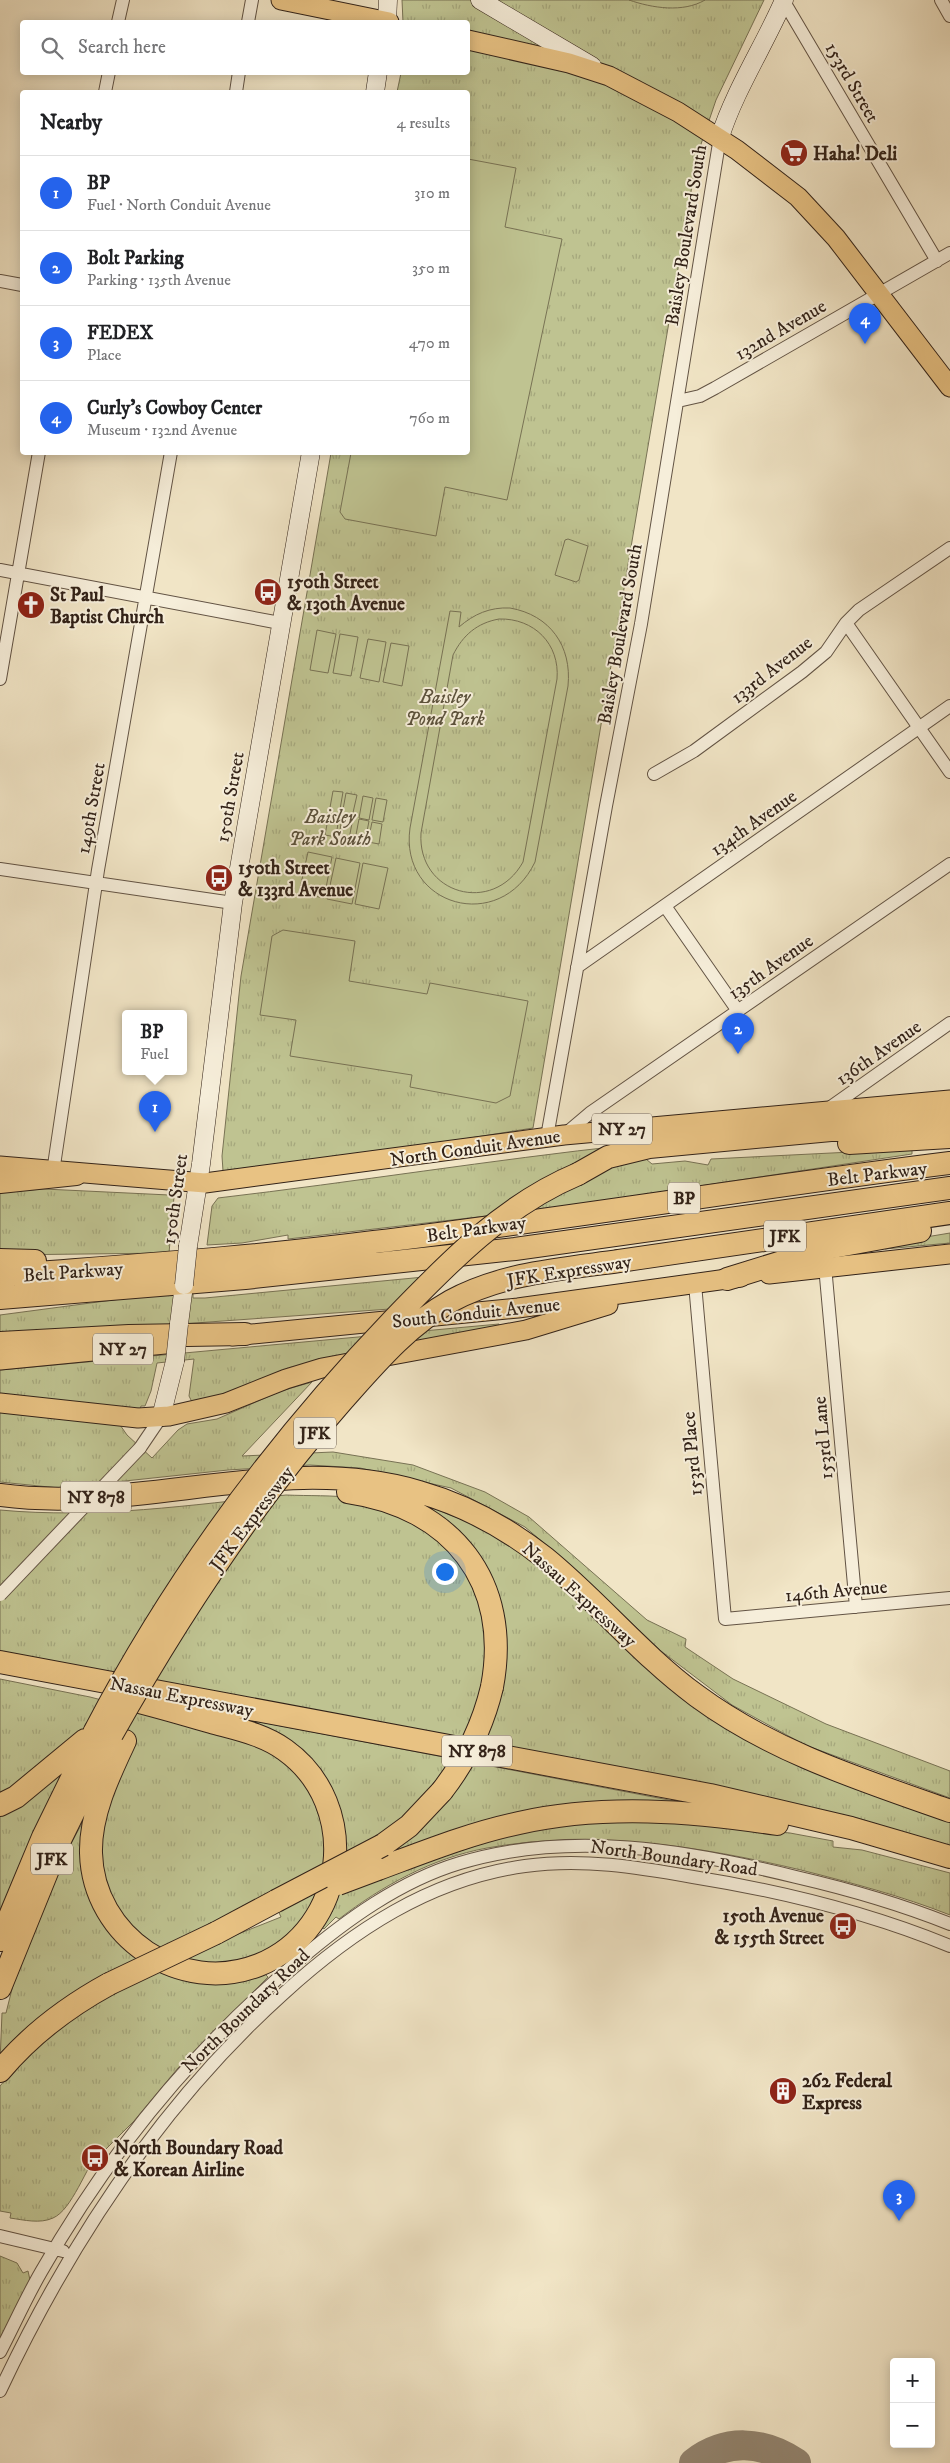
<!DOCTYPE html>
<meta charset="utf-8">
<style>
:root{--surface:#fff;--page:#f6f6f6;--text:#202124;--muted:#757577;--line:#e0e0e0;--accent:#2563eb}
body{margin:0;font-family:"IM FELL DW Pica",serif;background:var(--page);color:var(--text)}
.controls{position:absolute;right:15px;bottom:15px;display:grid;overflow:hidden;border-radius:5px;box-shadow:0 2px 12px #0003}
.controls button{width:45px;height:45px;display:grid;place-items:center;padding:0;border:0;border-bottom:1px solid var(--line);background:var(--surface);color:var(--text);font:25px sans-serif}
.you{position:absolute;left:444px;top:1571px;width:18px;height:18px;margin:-12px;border:4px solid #fff;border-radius:50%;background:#1a73e8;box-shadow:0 0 0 8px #1a73e833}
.badge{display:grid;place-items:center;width:32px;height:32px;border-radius:50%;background:var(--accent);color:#fff;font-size:16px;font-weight:700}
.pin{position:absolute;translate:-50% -41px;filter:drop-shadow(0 1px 2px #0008)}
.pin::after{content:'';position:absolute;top:26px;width:18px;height:15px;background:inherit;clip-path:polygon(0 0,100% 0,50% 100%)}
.popup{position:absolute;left:122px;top:1010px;width:65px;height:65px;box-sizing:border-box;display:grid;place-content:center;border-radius:5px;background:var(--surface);filter:drop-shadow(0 1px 4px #0005);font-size:16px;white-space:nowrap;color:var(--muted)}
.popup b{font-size:19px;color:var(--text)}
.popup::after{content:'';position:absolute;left:50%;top:100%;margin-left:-10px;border:10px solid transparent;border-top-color:var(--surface)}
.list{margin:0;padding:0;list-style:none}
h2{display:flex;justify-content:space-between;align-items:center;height:65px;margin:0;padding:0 20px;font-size:21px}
h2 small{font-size:16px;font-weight:400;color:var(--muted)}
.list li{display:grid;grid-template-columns:32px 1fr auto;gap:15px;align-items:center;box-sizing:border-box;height:75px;padding:0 20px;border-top:1px solid var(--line)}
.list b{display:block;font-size:19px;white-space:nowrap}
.list p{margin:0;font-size:16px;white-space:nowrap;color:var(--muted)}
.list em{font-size:16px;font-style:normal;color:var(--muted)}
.icon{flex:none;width:28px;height:28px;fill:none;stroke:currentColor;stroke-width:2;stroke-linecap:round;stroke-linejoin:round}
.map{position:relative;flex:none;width:950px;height:2463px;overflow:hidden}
.search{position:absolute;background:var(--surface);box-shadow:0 2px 12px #0003;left:20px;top:20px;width:450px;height:55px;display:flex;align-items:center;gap:12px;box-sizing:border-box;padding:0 18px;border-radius:5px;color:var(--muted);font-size:19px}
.panel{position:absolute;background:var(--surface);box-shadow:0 2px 12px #0003;left:20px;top:90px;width:450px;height:365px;border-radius:5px}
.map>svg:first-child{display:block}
.grass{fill:url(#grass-tufts);stroke:#787254;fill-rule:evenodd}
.pitch{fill:#bfc391;stroke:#787254;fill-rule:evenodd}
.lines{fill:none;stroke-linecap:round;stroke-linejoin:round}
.taxiway{stroke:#92846f;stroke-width:30}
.street-casing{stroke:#625344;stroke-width:14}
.secondary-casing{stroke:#322218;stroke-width:19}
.primary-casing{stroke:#322218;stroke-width:21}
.highway-casing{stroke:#322218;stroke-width:24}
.street{stroke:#f6eeda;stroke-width:12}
.secondary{stroke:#f6eeda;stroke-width:18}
.primary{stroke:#e8c283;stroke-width:19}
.highway{stroke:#e8c283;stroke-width:22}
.street-bridge-casing{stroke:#625344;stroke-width:14;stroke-linecap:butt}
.secondary-bridge-casing{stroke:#322218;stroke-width:19;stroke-linecap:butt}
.highway-bridge-casing{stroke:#322218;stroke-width:24;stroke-linecap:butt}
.street-bridge{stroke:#f6eeda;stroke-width:12}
.secondary-bridge{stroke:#f6eeda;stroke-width:18}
.highway-bridge{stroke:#e8c283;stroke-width:22}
.labels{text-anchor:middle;stroke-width:4;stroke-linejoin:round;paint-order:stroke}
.shield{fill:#f6eeda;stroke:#6d5f52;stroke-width:1}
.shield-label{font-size:18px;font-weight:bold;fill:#322218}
.street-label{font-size:19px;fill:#322218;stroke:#f6eeda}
.poi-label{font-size:19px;font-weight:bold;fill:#322218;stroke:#f6eeda;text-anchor:start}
.park-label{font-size:19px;font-style:italic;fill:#5c523c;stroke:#f6eeda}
</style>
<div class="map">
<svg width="950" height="2463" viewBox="0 0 950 2463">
<defs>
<pattern id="grass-tufts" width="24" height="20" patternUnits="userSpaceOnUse" patternTransform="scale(1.25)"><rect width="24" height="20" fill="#bfc391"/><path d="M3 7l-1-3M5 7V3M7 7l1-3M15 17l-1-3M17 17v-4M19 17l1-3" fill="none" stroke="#a5a77c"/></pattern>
</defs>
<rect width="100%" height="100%" fill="#f1e5c6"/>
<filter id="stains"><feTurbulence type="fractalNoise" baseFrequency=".004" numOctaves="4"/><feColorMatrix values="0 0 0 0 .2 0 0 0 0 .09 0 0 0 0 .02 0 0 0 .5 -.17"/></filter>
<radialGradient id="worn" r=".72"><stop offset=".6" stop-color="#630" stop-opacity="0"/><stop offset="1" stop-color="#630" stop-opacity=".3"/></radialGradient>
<path class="grass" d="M402 0H764L716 100 697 156 533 1128 451 1141 223 1171 222 1156 241 976 331 453 468 452V92H397L401 73 468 72V22H403Z
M629 1145 652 1164 685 1161 708 1165 711 1159 912 1149V1154L547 1209 288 1239V1235L242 1243 207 1245 212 1206 218 1198C355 1182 491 1160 629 1145Z
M44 1189 169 1195 174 1197 169 1253 0 1255V1192Z
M950 1233V1243L885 1249 884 1244Z
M424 1277 390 1309 0 1337V1315L181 1291 193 1292V1298H205Z
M499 1324V1329L218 1400 192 1402 189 1396 194 1359 157 1363 151 1391 145 1406H141L140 1410 0 1398V1370Z
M312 1382 242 1456 333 1452 413 1465 485 1492 529 1517 647 1620 686 1639 685 1647 733 1679 826 1724 950 1771V1798L805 1745 732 1705 661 1651 579 1573 525 1527 451 1488 360 1468 310 1465 228 1470 59 1488 0 1482V1410L118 1422 127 1435 152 1458 178 1430 187 1424 217 1419 281 1391Z
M286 1495C309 1496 332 1495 355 1498 435 1509 492 1575 491 1656 490 1670 485 1686 482 1700L496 1703 505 1659 503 1618 489 1576 457 1531 412 1500 489 1530 528 1554 670 1687 773 1753 854 1786 950 1819V1847L813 1810 715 1788 0 1655V1510C96 1519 191 1505 286 1495Z
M0 1679 90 1697 152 1713 268 1749 309 1785 329 1848 308 1917 289 1939 255 1958 222 1965 174 1958 133 1932 104 1886 99 1840 113 1790 132 1745 0 1918ZM272 1897 281 1917 203 1948Z
M255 1721 716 1809 587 1808 353 1886 518 1832 605 1820 697 1823 790 1833 833 1841V1847L862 1850 950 1873V1915C902 1896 852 1883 801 1870 699 1846 591 1829 487 1848 432 1858 382 1886 339 1919L336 1917 324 1929 319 1925 333 1911 328 1910 335 1806 251 1727Z
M93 1803 86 1853 140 1956 262 1971 268 1977 178 2068 134 2121 103 2152 100 2150C86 2167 72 2210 53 2218 40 2224 24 2220 10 2218L11 2213 0 2211V2086L31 2050 126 1968 0 2062 2 2013H6L13 1985 67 1851Z
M0 2256 17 2263 23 2273 28 2271 30 2280 0 2344Z"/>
<path class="pitch" d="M629 0H705C683 13 652 8 629 0Z
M468 159 516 168 505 227 562 239 507 500 445 487 436 536 345 519 340 512 351 453 468 452Z
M568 539 588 546 579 580 576 582 555 575 565 540Z
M510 608C550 615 572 646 568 686L535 862C500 935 399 906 410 828L450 611 461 612 459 627C474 614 490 607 510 608ZM499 619C534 618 560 644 557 679L523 862C493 916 417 894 421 833L453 655C463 635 477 623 499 619Z
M317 630 336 634 328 673 310 670Z
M340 634 358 637 351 676 333 673Z
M368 639 386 642 379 682 360 678Z
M391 643 409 646 402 686 383 682Z
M333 791 343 792 339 815 329 813Z
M346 793 357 795 352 817 342 815Z
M363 796 373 798 369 820 359 818Z
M376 798 387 800 383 822 372 820Z
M329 814 339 816 336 837 325 835Z
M342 817 353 818 349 839 339 837Z
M359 819 369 821 365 842 355 840Z
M372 822 382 824 379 844 368 842Z
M308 852 332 857 324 898 299 893Z
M336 858 360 863 352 904 327 899Z
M363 863 388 868 379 909 355 904Z
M283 930 355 941 349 981 427 994 430 983 528 1001 510 1096 496 1103 410 1087 412 1075 290 1056 296 1020 260 1015 272 936Z"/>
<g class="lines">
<path class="taxiway" d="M694 2463C726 2438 763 2441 796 2463"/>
<defs>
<path id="street" d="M783 0 937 261
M941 0 950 16
M118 22 123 0
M248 22 252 0
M105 92 109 72
M236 92 239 72
M0 281 22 285
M678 401 700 396 715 388 950 253
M0 570 280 623
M846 623 950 772
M0 679 39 452
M654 774 694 751 802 672 826 652 846 623 859 610 950 548
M0 869 233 903
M665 906 738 1011
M577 967 950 706
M828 1109 950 1023
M564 1135 590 1113 950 864
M547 1137 606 806 641 624 720 137
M53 1172 98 870 171 452
M825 1266 856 1607
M695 1284 725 1619 950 1598
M140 1448 161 1417
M0 2236 63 2251
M0 2352C14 2325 26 2298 41 2272 108 2154 195 2048 298 1961 346 1920 400 1881 460 1863 570 1830 687 1850 796 1877 848 1889 900 1904 950 1924
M0 2391C70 2242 160 2105 283 1994 352 1931 430 1879 525 1866 582 1858 637 1867 693 1877 781 1891 867 1912 950 1946"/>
<path id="secondary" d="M480 0 592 66
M387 22 388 0
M375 92 378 72
M720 137C735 90 764 46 784 0
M188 1246 201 1164 233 903 311 452
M179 1324 184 1285
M161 1417 175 1361"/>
<path id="primary" d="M281 0 389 22
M468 40 569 63 609 76 678 112 737 150 798 197 836 238 950 387
M0 1166 205 1183 564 1135 950 1100
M769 1274 950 1254
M232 1336 518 1308 741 1277
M0 1360 165 1344
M0 1403 138 1418 169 1416 226 1403 286 1379 322 1368 526 1330 608 1305"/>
<path id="highway" d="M849 1143 950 1137
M578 1174 608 1157 649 1147 950 1119
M0 1182 76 1174
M0 1260 35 1261
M619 1261 950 1213
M0 1276C125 1266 249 1258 374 1242 566 1219 757 1187 950 1163
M727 1279 827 1248 920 1231
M0 1298 245 1278 515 1249 950 1188
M0 1343 129 1336 245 1334
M348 1492C452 1507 512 1582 492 1687
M0 1495C140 1514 282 1451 419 1492 465 1505 507 1528 545 1558 598 1601 641 1655 697 1696 773 1752 862 1780 950 1811
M0 1662 710 1795 851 1828 950 1857
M125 1741C109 1775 90 1814 91 1853 93 1937 181 1996 259 1965 348 1929 362 1805 285 1750 263 1734 236 1729 211 1722 184 1714 156 1706 128 1699
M0 1805 16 1797 85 1740
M383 1845 409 1826 442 1791
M378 1869C424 1852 471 1833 519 1823 603 1804 693 1811 777 1824
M216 1933 276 1901
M0 1940 43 1837 95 1731
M0 1988 60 1840 112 1734
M0 2071C31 2034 67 2007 109 1984"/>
</defs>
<use href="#street" class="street-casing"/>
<use href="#secondary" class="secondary-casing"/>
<use href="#primary" class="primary-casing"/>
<use href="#highway" class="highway-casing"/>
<use href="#street" class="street"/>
<use href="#secondary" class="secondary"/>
<use href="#primary" class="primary"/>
<use href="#highway" class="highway"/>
<defs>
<path id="street-bridge" d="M0 1595 140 1448"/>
<path id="secondary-bridge" d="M184 1285 188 1246
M175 1361 179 1324"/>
<path id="highway-bridge" d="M95 1731C174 1580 275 1443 393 1320 448 1263 504 1205 578 1174
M112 1734C179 1615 253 1502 343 1400 376 1363 408 1325 451 1301 503 1273 562 1269 619 1261
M442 1791C466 1760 483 1725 492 1687
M338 1884 378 1869
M276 1901 383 1845
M109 1984 216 1933"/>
</defs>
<use href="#street-bridge" class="street-bridge-casing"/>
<use href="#secondary-bridge" class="secondary-bridge-casing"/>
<use href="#highway-bridge" class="highway-bridge-casing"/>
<use href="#street-bridge" class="street-bridge"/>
<use href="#secondary-bridge" class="secondary-bridge"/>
<use href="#highway-bridge" class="highway-bridge"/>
</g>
<defs>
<symbol id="supermarket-disc" viewBox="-11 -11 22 22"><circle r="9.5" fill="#8f2418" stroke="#f6eeda"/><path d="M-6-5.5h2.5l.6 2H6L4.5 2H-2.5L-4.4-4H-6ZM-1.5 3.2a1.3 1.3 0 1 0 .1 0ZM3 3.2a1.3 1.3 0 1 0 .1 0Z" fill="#fff"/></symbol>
<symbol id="bus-disc" viewBox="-11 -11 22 22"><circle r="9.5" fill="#8f2418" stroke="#f6eeda"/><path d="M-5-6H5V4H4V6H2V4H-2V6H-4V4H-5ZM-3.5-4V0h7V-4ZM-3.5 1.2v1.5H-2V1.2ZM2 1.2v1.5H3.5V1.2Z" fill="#fff"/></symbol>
<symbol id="church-disc" viewBox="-11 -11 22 22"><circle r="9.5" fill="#8f2418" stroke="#f6eeda"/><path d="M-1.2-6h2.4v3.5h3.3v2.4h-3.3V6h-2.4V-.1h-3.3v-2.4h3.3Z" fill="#fff"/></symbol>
<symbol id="building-disc" viewBox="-11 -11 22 22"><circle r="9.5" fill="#8f2418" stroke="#f6eeda"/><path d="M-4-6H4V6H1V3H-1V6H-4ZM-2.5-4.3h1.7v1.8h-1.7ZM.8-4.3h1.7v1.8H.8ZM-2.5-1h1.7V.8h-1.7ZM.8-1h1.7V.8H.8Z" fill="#fff"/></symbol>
</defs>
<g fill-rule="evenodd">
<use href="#supermarket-disc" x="778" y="137" width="32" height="32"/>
<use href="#bus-disc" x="252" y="576" width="32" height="32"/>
<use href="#church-disc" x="15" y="589" width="32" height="32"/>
<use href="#bus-disc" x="203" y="862" width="32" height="32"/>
<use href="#bus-disc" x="827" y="1910" width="32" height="32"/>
<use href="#building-disc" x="767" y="2075" width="32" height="32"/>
<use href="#bus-disc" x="79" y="2142" width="32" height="32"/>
</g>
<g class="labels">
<g class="shield">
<rect x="592" y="1113.5" width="60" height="31" rx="4"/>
<rect x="668" y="1182.5" width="32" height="31" rx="4"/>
<rect x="764" y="1220.5" width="42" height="31" rx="4"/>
<rect x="93" y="1333.5" width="60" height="31" rx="4"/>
<rect x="294" y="1417.5" width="42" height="31" rx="4"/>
<rect x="61" y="1481.5" width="70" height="31" rx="4"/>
<rect x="442" y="1735.5" width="70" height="31" rx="4"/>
<rect x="31" y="1843.5" width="42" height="31" rx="4"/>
</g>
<g class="shield-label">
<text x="622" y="1135">NY 27</text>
<text x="684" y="1204">BP</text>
<text x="785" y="1242">JFK</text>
<text x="123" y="1355">NY 27</text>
<text x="315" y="1439">JFK</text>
<text x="96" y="1503">NY 878</text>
<text x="477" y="1757">NY 878</text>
<text x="52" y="1865">JFK</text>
</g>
<g class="street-label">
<text transform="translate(853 82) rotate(60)" y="7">153rd Street</text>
<text transform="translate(685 235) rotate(-81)" y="7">Baisley Boulevard South</text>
<text transform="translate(780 329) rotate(-30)" y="7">132nd Avenue</text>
<text transform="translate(619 634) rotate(-80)" y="7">Baisley Boulevard South</text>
<text transform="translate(771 669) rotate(-38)" y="7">133rd Avenue</text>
<text transform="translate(229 797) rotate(-80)" y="7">150th Street</text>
<text transform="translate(90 808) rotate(-80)" y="7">149th Street</text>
<text transform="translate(753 822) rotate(-35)" y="7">134th Avenue</text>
<text transform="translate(770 966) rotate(-35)" y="7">135th Avenue</text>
<text transform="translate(878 1052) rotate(-35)" y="7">136th Avenue</text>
<text transform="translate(475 1147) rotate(-8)" y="7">North Conduit Avenue</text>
<text transform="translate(877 1173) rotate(-7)" y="7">Belt Parkway</text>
<text transform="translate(174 1199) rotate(-82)" y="7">150th Street</text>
<text transform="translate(476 1228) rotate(-8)" y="7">Belt Parkway</text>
<text transform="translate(569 1270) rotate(-9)" y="7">JFK Expressway</text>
<text transform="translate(73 1271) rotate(-4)" y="7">Belt Parkway</text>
<text transform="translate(476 1312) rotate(-6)" y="7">South Conduit Avenue</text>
<text transform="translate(822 1438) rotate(-95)" y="7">153rd Lane</text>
<text transform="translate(691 1454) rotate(-95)" y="7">153rd Place</text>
<text transform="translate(251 1518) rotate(-53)" y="7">JFK Expressway</text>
<text transform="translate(836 1590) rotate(-5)" y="7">146th Avenue</text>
<text transform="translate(580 1594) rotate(42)" y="7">Nassau Expressway</text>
<text transform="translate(182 1696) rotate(11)" y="7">Nassau Expressway</text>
<text transform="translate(674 1857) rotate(8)" y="7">North Boundary Road</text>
<text transform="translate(245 2010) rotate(-44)" y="7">North Boundary Road</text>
</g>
<g class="poi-label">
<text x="813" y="160">Haha! Deli</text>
<text x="287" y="588">150th Street<tspan x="287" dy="22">&amp; 130th Avenue</tspan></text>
<text x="50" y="601">St Paul<tspan x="50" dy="22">Baptist Church</tspan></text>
<text x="238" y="874">150th Street<tspan x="238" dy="22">&amp; 133rd Avenue</tspan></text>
<text x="824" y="1922" text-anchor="end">150th Avenue<tspan x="824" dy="22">&amp; 155th Street</tspan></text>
<text x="802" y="2087">262 Federal<tspan x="802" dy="22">Express</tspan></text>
<text x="114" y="2154">North Boundary Road<tspan x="114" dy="22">&amp; Korean Airline</tspan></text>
</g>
<g class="park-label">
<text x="445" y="703">Baisley<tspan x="445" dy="22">Pond Park</tspan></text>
<text x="330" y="823">Baisley<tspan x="330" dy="22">Park South</tspan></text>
</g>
</g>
<rect width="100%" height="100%" filter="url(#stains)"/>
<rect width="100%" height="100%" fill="url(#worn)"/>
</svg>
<div class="controls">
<button>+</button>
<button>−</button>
</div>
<div class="you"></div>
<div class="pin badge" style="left:155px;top:1132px">1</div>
<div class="popup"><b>BP</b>Fuel</div>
<div class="pin badge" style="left:738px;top:1054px">2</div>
<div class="pin badge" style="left:899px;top:2221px">3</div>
<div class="pin badge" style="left:865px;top:344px">4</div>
<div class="search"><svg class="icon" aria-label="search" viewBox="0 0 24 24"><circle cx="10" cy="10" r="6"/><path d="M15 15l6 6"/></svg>Search here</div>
<section class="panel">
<h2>Nearby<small>4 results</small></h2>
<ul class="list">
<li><span class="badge">1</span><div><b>BP</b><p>Fuel · North Conduit Avenue</p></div><em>310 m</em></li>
<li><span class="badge">2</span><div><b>Bolt Parking</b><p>Parking · 135th Avenue</p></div><em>350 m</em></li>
<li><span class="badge">3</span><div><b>FEDEX</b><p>Place</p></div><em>470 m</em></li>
<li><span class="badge">4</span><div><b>Curly's Cowboy Center</b><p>Museum · 132nd Avenue</p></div><em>760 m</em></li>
</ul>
</section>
</div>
